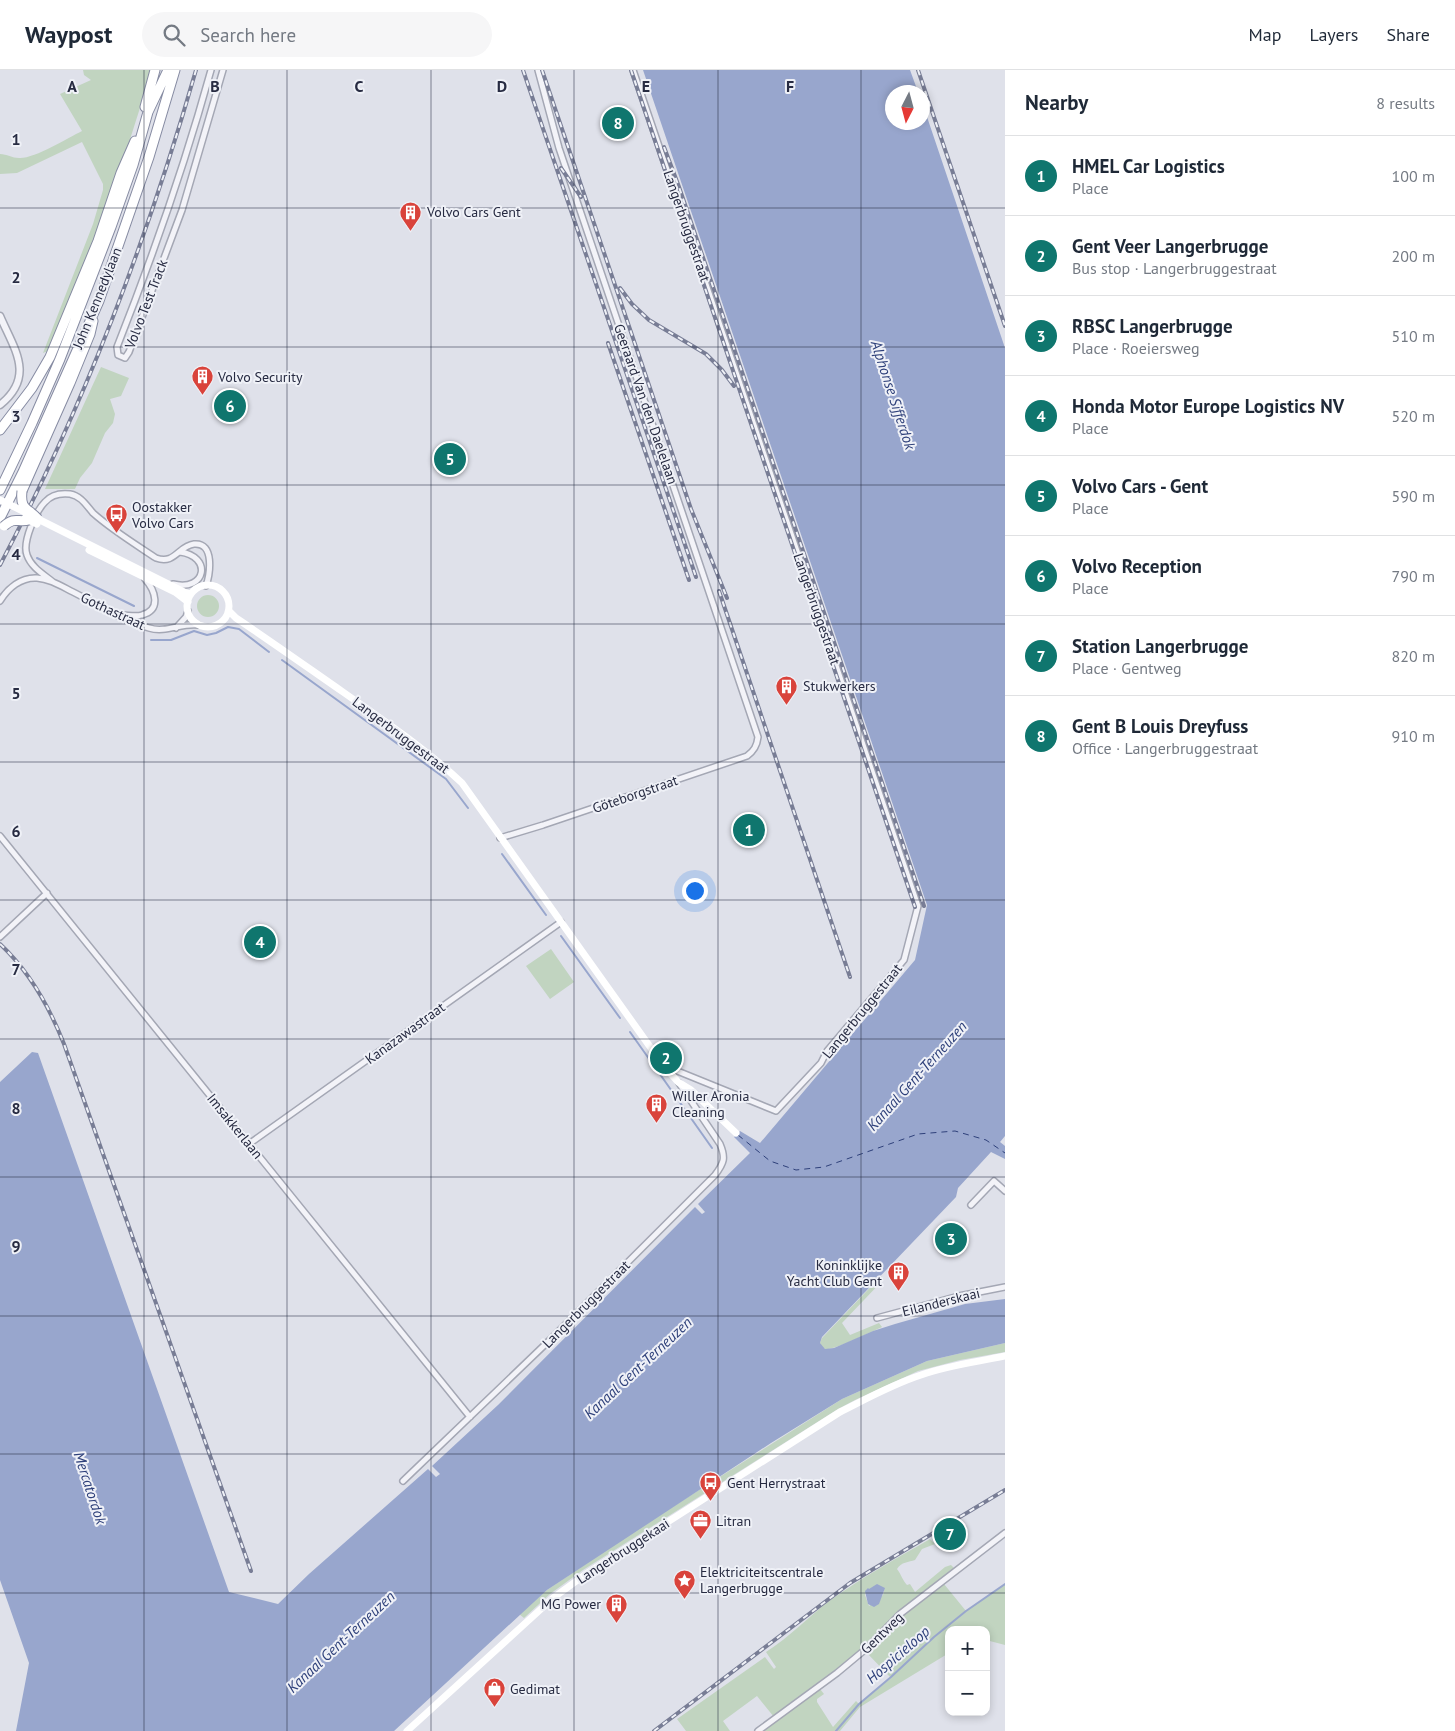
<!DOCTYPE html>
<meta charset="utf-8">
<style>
:root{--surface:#fff;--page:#f6f6f7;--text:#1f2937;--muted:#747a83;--line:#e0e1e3;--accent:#0f766e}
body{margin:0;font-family:"PT Sans",sans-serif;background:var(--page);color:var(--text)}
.controls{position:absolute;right:15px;bottom:15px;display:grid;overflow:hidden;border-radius:10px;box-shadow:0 2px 8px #0003}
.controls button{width:45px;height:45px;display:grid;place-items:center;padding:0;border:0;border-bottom:1px solid var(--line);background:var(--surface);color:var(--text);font:25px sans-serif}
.compass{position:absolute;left:885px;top:15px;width:45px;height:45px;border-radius:50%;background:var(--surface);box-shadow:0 2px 8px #0003;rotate:186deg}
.you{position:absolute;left:694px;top:820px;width:18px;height:18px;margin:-12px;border:4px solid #fff;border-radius:50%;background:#1a73e8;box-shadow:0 0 0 8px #1a73e833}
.badge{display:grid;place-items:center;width:32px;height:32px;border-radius:50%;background:var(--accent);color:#fff;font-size:16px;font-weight:700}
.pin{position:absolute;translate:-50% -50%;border:2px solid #fff;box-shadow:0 1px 5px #0006}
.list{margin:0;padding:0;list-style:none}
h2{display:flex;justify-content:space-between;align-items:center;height:65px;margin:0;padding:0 20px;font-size:21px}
h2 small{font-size:16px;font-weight:400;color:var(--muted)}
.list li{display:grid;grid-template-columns:32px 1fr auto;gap:15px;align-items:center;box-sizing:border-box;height:80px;padding:0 20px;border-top:1px solid var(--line)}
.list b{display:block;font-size:19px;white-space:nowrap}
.list p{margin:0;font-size:16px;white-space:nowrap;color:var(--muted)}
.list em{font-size:16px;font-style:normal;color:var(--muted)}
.icon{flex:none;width:28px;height:28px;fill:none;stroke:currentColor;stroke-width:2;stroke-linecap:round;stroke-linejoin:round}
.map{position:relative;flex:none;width:1005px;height:1661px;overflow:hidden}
header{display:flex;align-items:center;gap:30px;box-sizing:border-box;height:70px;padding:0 25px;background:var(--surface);border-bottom:1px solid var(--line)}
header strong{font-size:24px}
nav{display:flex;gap:28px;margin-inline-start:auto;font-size:18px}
.search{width:350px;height:45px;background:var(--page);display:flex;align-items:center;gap:12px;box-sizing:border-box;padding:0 18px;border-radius:28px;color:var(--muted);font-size:19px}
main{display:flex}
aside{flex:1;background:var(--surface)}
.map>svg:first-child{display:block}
.green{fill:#c1d4c0;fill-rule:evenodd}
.water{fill:#98a6cd}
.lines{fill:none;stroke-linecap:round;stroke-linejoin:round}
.stream{stroke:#98a6cd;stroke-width:2}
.ferry{stroke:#2e407a;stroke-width:1;stroke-dasharray:6 5;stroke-linecap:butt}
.minor-casing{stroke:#a4a7b4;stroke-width:8}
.tertiary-casing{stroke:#a4a7b4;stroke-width:9}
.trunk-casing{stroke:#868ba2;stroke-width:11}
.minor{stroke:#f3f3f8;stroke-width:5}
.tertiary{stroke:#f3f3f8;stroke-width:6}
.secondary{stroke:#fff;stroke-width:7}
.trunk{stroke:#fff;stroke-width:9}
.rail-casing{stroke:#787d95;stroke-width:4}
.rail{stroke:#eff1f7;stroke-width:2;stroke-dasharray:5.5;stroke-linecap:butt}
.trunk-bridge-casing{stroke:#868ba2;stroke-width:11;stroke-linecap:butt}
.secondary-bridge{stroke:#fff;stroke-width:7}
.trunk-bridge{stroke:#fff;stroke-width:9}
.grid{fill:none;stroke:#272b42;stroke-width:1;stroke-opacity:0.55}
.labels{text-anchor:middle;stroke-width:4;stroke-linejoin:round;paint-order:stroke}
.poi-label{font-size:14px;fill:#272b42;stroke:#eff1f7;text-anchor:start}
.street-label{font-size:14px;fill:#272b42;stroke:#eff1f7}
.water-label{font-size:15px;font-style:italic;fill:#2e407a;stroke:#eff1f7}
.grid-label{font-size:16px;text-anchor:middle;font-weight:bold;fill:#272b42;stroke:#eff1f7;stroke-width:4;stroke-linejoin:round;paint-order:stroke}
</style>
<header>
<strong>Waypost</strong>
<div class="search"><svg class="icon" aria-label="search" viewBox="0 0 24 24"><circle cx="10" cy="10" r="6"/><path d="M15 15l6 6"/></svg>Search here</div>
<nav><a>Map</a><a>Layers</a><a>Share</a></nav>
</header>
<main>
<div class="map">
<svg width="1005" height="1661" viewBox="0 0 1005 1661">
<rect width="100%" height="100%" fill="#dfe1ea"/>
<path class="green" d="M83 0H152L113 123 48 281 43 283 93 154 103 120V114L82 72 17 103 0 104V84C7 84 12 88 19 88 34 89 68 68 82 61L60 24 91 10 84 5Z
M101 297 129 308 121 326 110 329 115 344 113 353 105 363 92 393 80 408 75 419H45Z
M197 536a11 11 0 1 1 22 0a11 11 0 1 1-22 0Z
M551 879 574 912 550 929 526 896Z
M881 1206 884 1209 842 1253 850 1265 879 1253 882 1257C873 1261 833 1281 825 1279 822 1278 821 1276 820 1273L822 1268Z
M1005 1273V1282L960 1290 918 1301 855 1330 838 1339 583 1500 550 1524 524 1548 519 1544 547 1520 641 1457 842 1329 927 1291Z
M930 1469 935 1474 922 1479 915 1490C909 1492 901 1492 897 1499 901 1504 903 1511 907 1515L910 1514 915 1522 945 1497 951 1495 954 1498 886 1554 862 1580 843 1595 790 1633 774 1647 757 1626 723 1651 730 1661H686L677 1649 765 1587 774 1599 776 1597 766 1582C790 1567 809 1546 832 1529 863 1507 897 1488 930 1469ZM867 1519 884 1521 883 1525 869 1536 865 1525Z
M944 1514 966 1541 1005 1514V1575L986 1570V1560H949V1583L860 1637 840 1661H762L820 1619 824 1624 817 1629V1632L833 1657 856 1631 859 1634 891 1608 866 1582 903 1546Z"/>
<path class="water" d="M643 0H910L918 22H892V52H922L923 35 1005 278V1066L1000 1072 1005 1076V1089L991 1082 958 1118 956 1127 822 1267 820 1273 825 1279 834 1278 873 1261 895 1254 965 1234 1005 1229V1273L927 1291 842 1329 771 1373 547 1520 394 1661H16L29 1593 0 1510V1012L32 982 38 983 229 1522 278 1534 309 1504 428 1399 436 1407 440 1404 432 1396 498 1335 695 1137 702 1144 705 1142 698 1134 750 1083 734 1067 740 1061 760 1073 915 890 927 835Z
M877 1514 885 1518 879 1534 874 1537 868 1534 865 1521 868 1518 869 1519Z"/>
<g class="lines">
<path class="stream" d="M37 488 134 536
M151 570H171L194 561 207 565 216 563 228 557 239 559 269 582
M282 590 446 709 468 738
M502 784 546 845
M561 866 620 948
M630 962 652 993
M657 1000 712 1078
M836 1661 859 1634 891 1607 934 1567 966 1541 1005 1514"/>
<path class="ferry" d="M738 1065 770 1091 796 1100 824 1097 918 1064 955 1061 986 1070 1005 1083"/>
<defs>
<path id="minor" d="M211 0C185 94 153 186 117 277L118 285 125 288 129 282 182 140 223 0
M633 0 918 836 904 890 827 981 821 993 776 1041 665 996
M53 512C43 504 31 497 27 485 22 472 36 441 45 432 51 425 61 423 70 424 81 426 86 435 93 443 112 460 135 474 156 488 175 495 178 476 194 474 215 472 210 504 206 516
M173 514C207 522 212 486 180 482
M0 531C8 518 21 507 37 508 50 509 61 516 73 522 97 534 122 551 149 558 166 563 181 553 198 555
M122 545C128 545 136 547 142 545 162 540 155 520 145 509
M176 558 186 547 188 541
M0 766 470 1347
M500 768 543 755 747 686C754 681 757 676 758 667L559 78 538 0
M0 867 47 823
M249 1074 561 852
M971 1135 994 1111 1005 1121
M877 1248 959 1226 1005 1217
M403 1411 555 1265 715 1105C724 1093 726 1088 720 1074L679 1013
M758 1661 837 1603 867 1578 900 1544 1005 1463"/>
<path id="tertiary" d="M0 246C14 279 36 306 0 335"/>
<path id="trunk" d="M145 37 155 0
M0 360 32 318 50 287 98 171 121 103 135 71
M0 420 32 353 60 289 111 157 133 95 148 42 168 0
M22 421 70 313 90 264 93 251
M0 448 23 402 99 231 149 87 175 0"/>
</defs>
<use href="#minor" class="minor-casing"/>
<use href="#tertiary" class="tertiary-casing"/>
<use href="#trunk" class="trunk-casing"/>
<use href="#minor" class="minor"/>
<use href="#tertiary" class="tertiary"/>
<path class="secondary" d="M38 449 184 522 191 524
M89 480 175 522 188 532
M187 536a21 21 0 1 1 42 0a21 21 0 1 1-42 0Z
M229 541 236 548C272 572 307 597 343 622 384 651 426 679 462 713L663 995 678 1012 691 1020 736 1063
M407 1661 553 1528 586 1504 840 1342C866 1329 893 1314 921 1305 949 1295 977 1292 1005 1286"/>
<use href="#trunk" class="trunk"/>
<defs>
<path id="rail" d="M523 0 696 507
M542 0 691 439 727 528
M631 0 915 837
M918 0 1005 256
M664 77 679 117 924 836
M561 98 581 127
M620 218 632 234 649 250 706 284 722 300 734 316
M608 273 689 510
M0 495C83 338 147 171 196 0
M719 521 850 907
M0 874C30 902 49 936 64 974L251 1501
M654 1661 850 1513 1005 1420"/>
</defs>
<use href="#rail" class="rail-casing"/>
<use href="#rail" class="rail"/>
<defs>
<path id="trunk-bridge" d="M22 421C20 440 27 437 38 449
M4 456C15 446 18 453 29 450"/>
</defs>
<use href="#trunk-bridge" class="trunk-bridge-casing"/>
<path class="secondary-bridge" d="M0 430 31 445
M25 448 37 454"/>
<use href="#trunk-bridge" class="trunk-bridge"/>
</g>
<path class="grid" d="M144 0V1661M287 0V1661M431 0V1661M574 0V1661M718 0V1661M861 0V1661M0 138H1005M0 277H1005M0 415H1005M0 554H1005M0 692H1005M0 830H1005M0 969H1005M0 1107H1005M0 1246H1005M0 1384H1005M0 1523H1005"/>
<defs>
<symbol id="building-pin" viewBox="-11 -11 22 30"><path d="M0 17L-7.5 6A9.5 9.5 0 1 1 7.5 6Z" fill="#d9433b" stroke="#eff1f7"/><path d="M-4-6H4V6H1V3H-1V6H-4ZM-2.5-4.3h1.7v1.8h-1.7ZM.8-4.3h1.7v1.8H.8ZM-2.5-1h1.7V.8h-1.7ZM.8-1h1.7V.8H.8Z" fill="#fff"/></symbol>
<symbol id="bus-pin" viewBox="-11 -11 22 30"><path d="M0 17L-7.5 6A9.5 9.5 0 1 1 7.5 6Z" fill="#d9433b" stroke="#eff1f7"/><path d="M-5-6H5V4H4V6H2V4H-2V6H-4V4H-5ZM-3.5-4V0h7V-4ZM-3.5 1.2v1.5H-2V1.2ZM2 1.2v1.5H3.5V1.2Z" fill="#fff"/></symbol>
<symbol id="office-pin" viewBox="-11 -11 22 30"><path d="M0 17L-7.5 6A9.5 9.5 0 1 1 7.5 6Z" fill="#d9433b" stroke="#eff1f7"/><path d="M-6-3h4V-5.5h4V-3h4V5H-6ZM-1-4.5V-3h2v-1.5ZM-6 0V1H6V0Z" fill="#fff"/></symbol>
<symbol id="sight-pin" viewBox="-11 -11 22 30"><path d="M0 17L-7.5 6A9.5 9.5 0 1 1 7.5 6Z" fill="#d9433b" stroke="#eff1f7"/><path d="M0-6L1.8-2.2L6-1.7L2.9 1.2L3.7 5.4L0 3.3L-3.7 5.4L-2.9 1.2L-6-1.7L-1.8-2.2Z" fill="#fff"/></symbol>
<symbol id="shop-pin" viewBox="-11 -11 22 30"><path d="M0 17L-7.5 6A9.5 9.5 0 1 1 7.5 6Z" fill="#d9433b" stroke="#eff1f7"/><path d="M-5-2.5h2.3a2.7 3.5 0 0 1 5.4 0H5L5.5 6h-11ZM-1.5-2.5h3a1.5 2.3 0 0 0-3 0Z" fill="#fff"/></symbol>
</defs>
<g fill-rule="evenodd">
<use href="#building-pin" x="398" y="130" width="25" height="34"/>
<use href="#building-pin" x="190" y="294" width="25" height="34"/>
<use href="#bus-pin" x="104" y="432" width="25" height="34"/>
<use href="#building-pin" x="774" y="604" width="25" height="34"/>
<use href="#building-pin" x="644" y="1022" width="25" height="34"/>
<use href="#building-pin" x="886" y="1190" width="25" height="34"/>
<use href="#bus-pin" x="698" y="1400" width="25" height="34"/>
<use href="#office-pin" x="688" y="1438" width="25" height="34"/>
<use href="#sight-pin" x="672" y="1498" width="25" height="34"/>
<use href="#building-pin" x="604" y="1522" width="25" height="34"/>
<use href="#shop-pin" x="482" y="1606" width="25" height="34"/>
</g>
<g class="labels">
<g class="poi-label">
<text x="427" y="147">Volvo Cars Gent</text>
<text x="218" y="312">Volvo Security</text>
<text x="132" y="442">Oostakker<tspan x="132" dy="16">Volvo Cars</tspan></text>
<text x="803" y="621">Stukwerkers</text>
<text x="672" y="1031">Willer Aronia<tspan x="672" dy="16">Cleaning</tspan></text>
<text x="882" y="1200" text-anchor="end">Koninklijke<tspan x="882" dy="16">Yacht Club Gent</tspan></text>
<text x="727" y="1418">Gent Herrystraat</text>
<text x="716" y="1456">Litran</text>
<text x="700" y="1507">Elektriciteitscentrale<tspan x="700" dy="16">Langerbrugge</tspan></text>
<text x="601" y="1539" text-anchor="end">MG Power</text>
<text x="510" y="1624">Gedimat</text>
</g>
<g class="street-label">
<text transform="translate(687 156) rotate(71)" y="5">Langerbruggestraat</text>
<text transform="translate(97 228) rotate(-68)" y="5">John Kennedylaan</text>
<text transform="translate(146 234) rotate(-69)" y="5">Volvo Test Track</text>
<text transform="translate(646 334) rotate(71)" y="5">Geeraard Van den Daelelaan</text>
<text transform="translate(817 539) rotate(71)" y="5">Langerbruggestraat</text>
<text transform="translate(113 541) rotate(25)" y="5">Gothastraat</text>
<text transform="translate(401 665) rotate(37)" y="5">Langerbruggestraat</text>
<text transform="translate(635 724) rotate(-19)" y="5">Göteborgstraat</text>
<text transform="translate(862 941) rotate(-51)" y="5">Langerbruggestraat</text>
<text transform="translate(405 963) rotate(-36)" y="5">Kanazawastraat</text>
<text transform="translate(235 1056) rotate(51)" y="5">Imsakkerlaan</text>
<text transform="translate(941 1232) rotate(-14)" y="5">Eilanderskaai</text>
<text transform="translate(586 1234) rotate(-45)" y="5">Langerbruggestraat</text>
<text transform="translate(623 1481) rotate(-33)" y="5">Langerbruggekaai</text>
<text transform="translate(882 1563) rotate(-44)" y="5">Gentweg</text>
</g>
<g class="water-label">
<text transform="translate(893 325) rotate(72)" y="5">Alphonse Sifferdok</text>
<text transform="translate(917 1006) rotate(-48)" y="5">Kanaal Gent-Terneuzen</text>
<text transform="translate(638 1298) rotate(-43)" y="5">Kanaal Gent-Terneuzen</text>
<text transform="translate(90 1418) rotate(72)" y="5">Mercatordok</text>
<text transform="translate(341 1572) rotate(-43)" y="5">Kanaal Gent-Terneuzen</text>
<text transform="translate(898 1585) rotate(-41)" y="5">Hospicieloop</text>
</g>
</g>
<g class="grid-label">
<text x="72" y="22">A</text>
<text x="215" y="22">B</text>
<text x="359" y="22">C</text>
<text x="502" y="22">D</text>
<text x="646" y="22">E</text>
<text x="790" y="22">F</text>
<text x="16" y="75">1</text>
<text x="16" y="213">2</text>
<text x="16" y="352">3</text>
<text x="16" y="490">4</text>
<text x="16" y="629">5</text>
<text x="16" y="767">6</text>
<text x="16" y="905">7</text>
<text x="16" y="1044">8</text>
<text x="16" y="1182">9</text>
</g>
</svg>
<div class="controls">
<button>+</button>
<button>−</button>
</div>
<svg class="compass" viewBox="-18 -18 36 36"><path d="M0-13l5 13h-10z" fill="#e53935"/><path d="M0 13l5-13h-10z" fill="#747a83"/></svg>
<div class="you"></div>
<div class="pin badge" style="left:749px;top:760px">1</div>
<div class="pin badge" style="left:666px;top:988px">2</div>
<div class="pin badge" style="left:951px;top:1169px">3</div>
<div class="pin badge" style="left:260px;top:872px">4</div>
<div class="pin badge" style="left:450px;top:389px">5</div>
<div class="pin badge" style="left:230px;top:336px">6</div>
<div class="pin badge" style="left:950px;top:1464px">7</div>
<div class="pin badge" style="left:618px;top:53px">8</div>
</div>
<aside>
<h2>Nearby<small>8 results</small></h2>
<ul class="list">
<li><span class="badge">1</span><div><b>HMEL Car Logistics</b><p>Place</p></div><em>100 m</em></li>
<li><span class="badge">2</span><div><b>Gent Veer Langerbrugge</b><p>Bus stop · Langerbruggestraat</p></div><em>200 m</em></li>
<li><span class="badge">3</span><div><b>RBSC Langerbrugge</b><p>Place · Roeiersweg</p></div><em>510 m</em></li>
<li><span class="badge">4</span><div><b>Honda Motor Europe Logistics NV</b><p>Place</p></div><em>520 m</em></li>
<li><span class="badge">5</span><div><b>Volvo Cars - Gent</b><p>Place</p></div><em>590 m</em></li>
<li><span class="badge">6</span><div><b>Volvo Reception</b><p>Place</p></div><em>790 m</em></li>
<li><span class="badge">7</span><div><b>Station Langerbrugge</b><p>Place · Gentweg</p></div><em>820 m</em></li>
<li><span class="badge">8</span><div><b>Gent B Louis Dreyfuss</b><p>Office · Langerbruggestraat</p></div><em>910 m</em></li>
</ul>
</aside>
</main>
